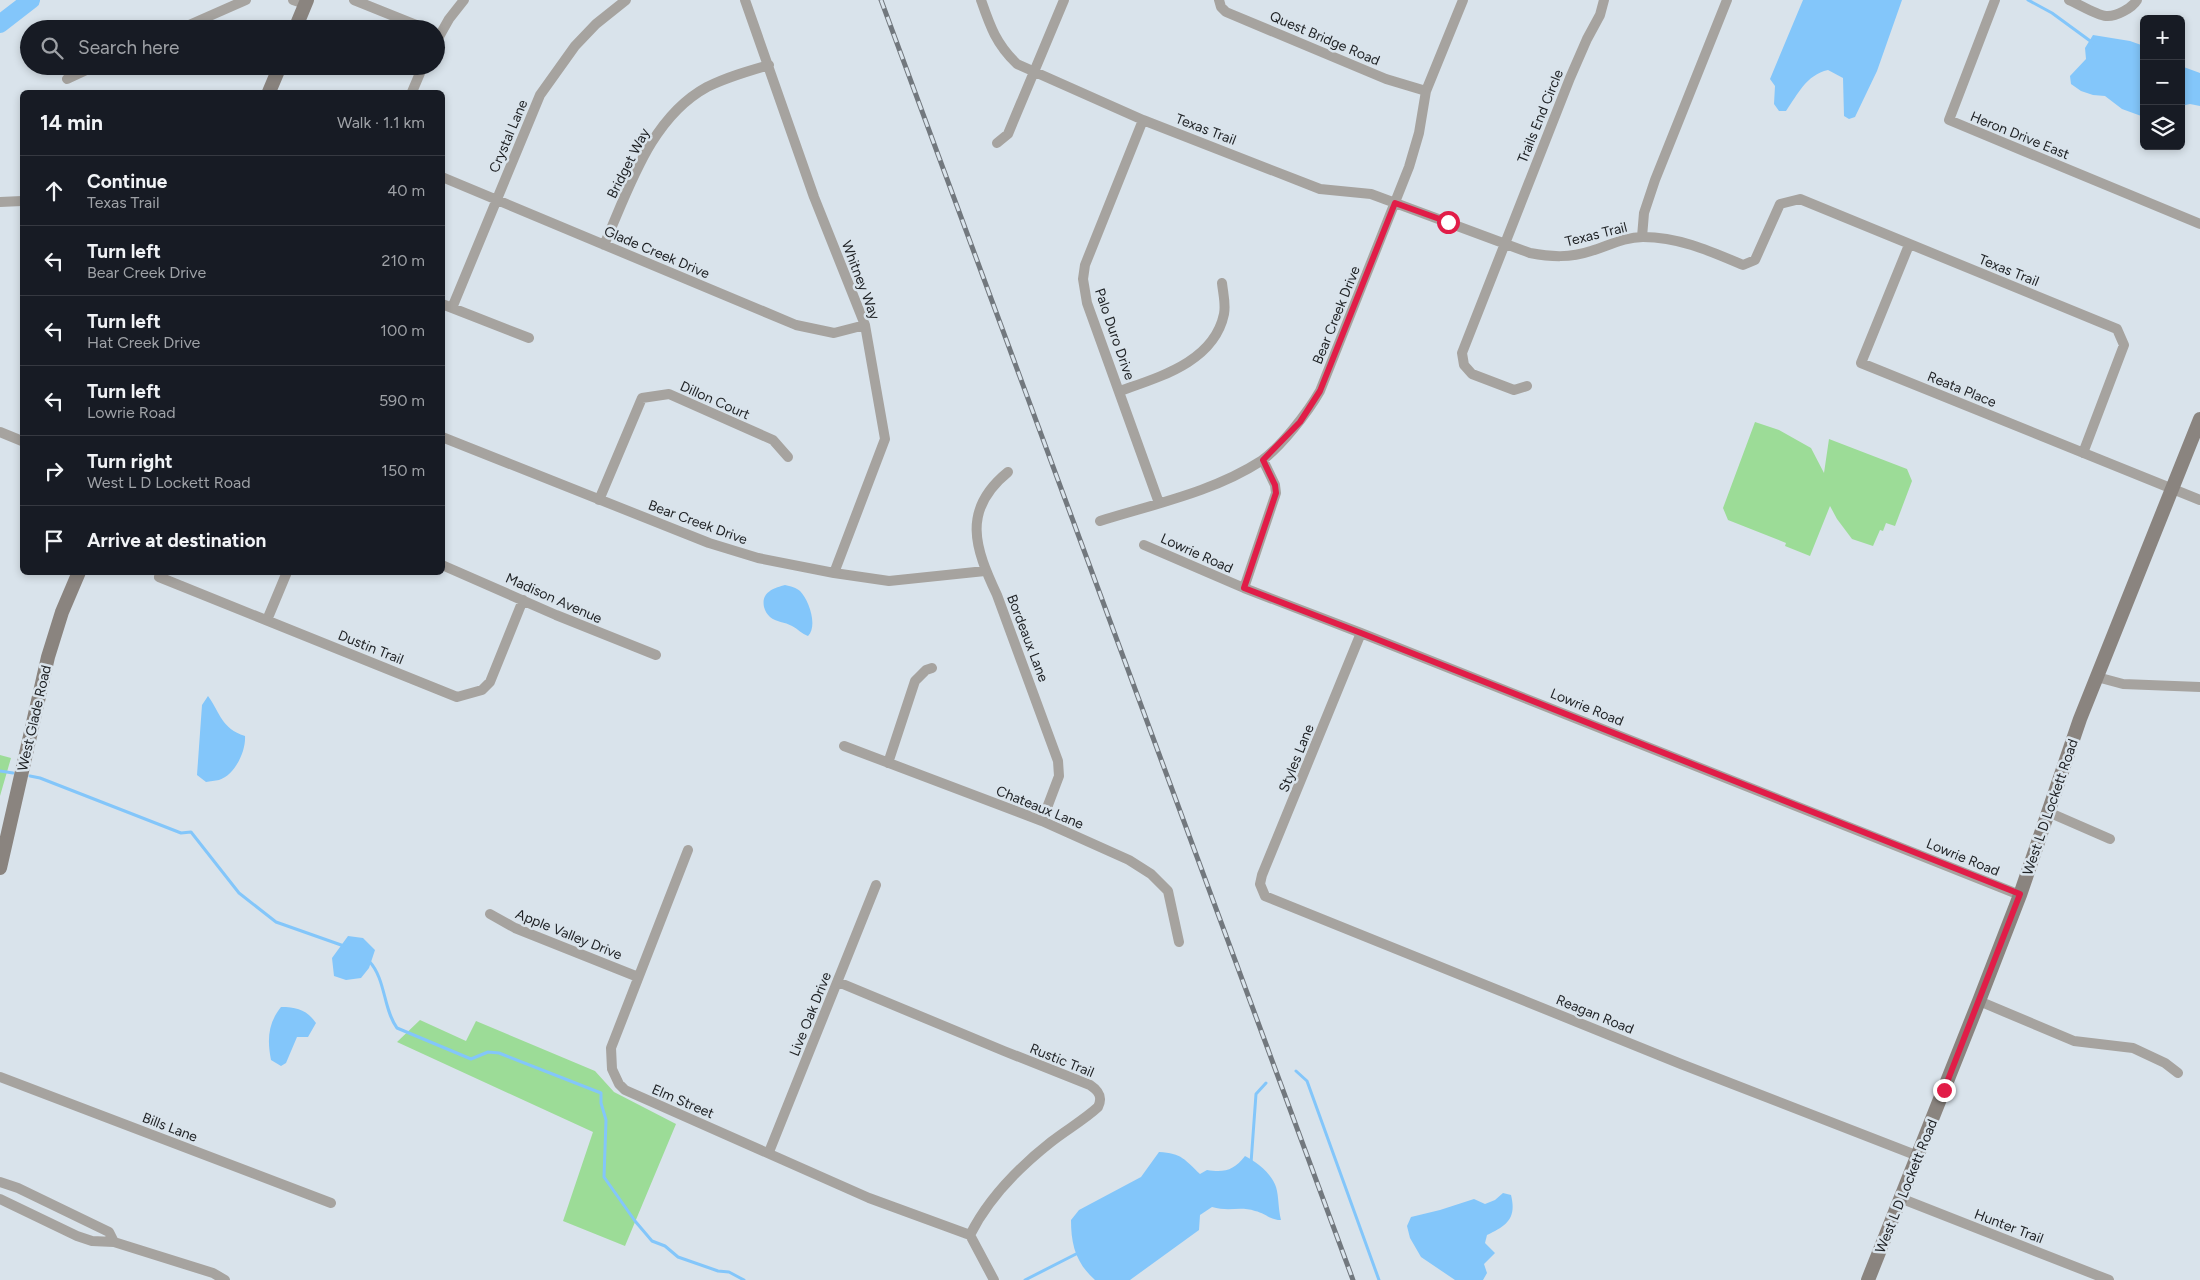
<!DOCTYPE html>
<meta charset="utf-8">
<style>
:root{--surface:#171b24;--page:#242831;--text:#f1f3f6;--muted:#9ea1a6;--line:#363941}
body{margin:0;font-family:Figtree,sans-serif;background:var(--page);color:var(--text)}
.controls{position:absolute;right:15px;top:15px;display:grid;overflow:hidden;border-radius:8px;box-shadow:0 2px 8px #0003}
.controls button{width:45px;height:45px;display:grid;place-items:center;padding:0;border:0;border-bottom:1px solid var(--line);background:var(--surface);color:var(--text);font:25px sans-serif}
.stop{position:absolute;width:15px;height:15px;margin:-11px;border:4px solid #e11d48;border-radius:50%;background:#fff}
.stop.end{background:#e11d48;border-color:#fff;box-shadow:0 1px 5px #0008}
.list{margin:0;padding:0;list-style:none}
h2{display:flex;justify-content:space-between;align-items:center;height:65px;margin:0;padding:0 20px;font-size:21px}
h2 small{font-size:16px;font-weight:400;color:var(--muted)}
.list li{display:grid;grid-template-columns:32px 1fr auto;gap:15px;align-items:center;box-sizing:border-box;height:70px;padding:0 20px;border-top:1px solid var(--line)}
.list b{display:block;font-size:19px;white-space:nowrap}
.list p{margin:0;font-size:16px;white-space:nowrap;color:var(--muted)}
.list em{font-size:16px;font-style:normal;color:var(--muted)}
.icon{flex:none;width:28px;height:28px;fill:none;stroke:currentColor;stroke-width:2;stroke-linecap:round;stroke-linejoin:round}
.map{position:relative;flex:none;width:2200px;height:1280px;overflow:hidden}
.search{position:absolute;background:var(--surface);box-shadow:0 2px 8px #0003;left:20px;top:20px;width:425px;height:55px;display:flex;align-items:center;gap:12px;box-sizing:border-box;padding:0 18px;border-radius:28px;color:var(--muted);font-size:19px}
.panel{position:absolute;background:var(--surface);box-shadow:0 2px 8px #0003;left:20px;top:90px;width:425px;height:485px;border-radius:8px}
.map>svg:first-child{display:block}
.green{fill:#9cdc97}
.water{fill:#83c6fa}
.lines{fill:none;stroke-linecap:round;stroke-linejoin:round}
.stream{stroke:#83c6fa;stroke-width:3}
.river{stroke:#83c6fa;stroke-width:18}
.minor{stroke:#a6a39f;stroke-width:10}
.secondary{stroke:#8a847f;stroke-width:14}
.rail-casing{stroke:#72787e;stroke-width:5}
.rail{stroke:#d9e3eb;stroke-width:3;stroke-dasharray:9;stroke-linecap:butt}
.route{stroke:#e11d48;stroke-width:6}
.labels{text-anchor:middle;stroke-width:5;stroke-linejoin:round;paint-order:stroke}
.street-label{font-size:14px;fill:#202326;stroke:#d9e3eb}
</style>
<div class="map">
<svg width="2200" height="1280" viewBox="0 0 2200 1280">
<rect width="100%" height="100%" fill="#d9e3eb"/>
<path class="green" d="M1755 422 1779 430 1811 448 1824 473 1829 439 1907 469 1912 481 1895 526 1886 523 1883 531 1880 530 1873 546 1852 539 1837 519 1830 506 1810 556 1785 546 1786 543 1728 520 1723 508Z
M0 755 11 758 0 796Z
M420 1020 466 1041 476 1021 595 1071 614 1092 676 1124 625 1246 563 1221 593 1132 397 1042Z"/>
<path class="water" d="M1803 0H1902L1877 71 1855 117 1849 119 1844 116 1843 78 1828 70C1806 75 1798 94 1786 111H1779L1774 104 1775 86 1770 79Z
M2093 35 2130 41 2144 46V117L2122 109 2105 96 2093 95 2081 91 2071 84 2070 76 2086 59 2085 48Z
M2181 66 2200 73V106L2190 104 2181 106Z
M785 585C790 586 797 588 800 591 809 600 818 626 808 636 802 634 798 629 792 626 785 622 776 622 770 617 767 614 765 611 764 607 761 592 774 588 785 585Z
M208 696C221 714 221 728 245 736 246 751 235 775 219 780 215 781 210 781 206 782L197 775 202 705Z
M348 936 363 938 375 950 369 968 361 978 346 980 334 976 332 958Z
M281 1007C297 1007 307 1010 316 1023L308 1037H297L286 1063 281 1066 271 1060C267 1040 268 1023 281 1007Z
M1159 1152C1182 1153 1185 1160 1200 1174L1207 1170C1225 1173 1234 1170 1245 1156 1257 1162 1272 1174 1276 1187 1279 1197 1278 1209 1281 1220 1270 1220 1265 1213 1255 1211 1240 1206 1229 1212 1212 1207L1200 1215 1199 1230 1130 1280H1095C1076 1263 1071 1245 1071 1220L1079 1210 1141 1177Z
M1503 1193 1511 1195C1517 1219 1506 1226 1487 1235L1485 1243 1495 1253 1484 1264 1487 1273 1483 1280H1455L1421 1257 1410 1238 1407 1226 1411 1217 1440 1210 1474 1199 1485 1204 1495 1200Z"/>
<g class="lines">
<path class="stream" d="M2028 0 2052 13 2093 43
M0 771 13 773
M30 776 40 778 181 833 191 832 239 893 276 922 344 946
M369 961C386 979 383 1009 397 1028L471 1059 488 1052 499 1053 601 1093V1103L606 1120 604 1177 635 1221 652 1241 665 1246 678 1257 718 1271 729 1272 744 1280
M1296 1071 1307 1081 1379 1280
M1251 1163 1256 1094 1266 1083
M1025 1280 1078 1253"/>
<path class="river" d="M0 24 31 0"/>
<path class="minor" d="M293 0 305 4
M354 0 426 29
M745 0 814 197 865 325 885 439 834 573
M981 0C990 26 996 44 1017 64L1143 120 1320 189 1371 194 1530 253C1551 257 1570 258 1591 251 1608 246 1624 237 1643 237 1679 237 1710 251 1743 265L1755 260 1780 204 1800 199 2117 329 2124 345 2083 453
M1219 0 1221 7 1226 12 1386 79 1426 91
M1995 0 1949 120 2200 224
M2069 0C2079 4 2096 15 2106 16 2116 17 2132 8 2137 0
M180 29 246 0
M436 42 449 19 464 0
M67 79 95 66
M412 92 423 66
M1143 120 1085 265 1083 279 1087 303 1159 503
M997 143 1008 134 1064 0
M442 177 796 325 834 333 865 325
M0 202 22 201
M1642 237 1644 213 1655 180 1727 0
M604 245C629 189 650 118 707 87 727 77 748 71 769 65
M1909 245 1861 363 2200 500
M442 304 529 338
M452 308 540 95 575 46 596 24 626 0
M1527 386 1514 390 1472 374 1464 365 1462 353 1570 78 1587 39 1600 15 1604 0
M1120 391C1159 377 1214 362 1224 314 1226 304 1223 293 1222 283
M0 432 22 441
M442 437 709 543 758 558 834 573 889 581 985 571
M1008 472C961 510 975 548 997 595L1058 761 1059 776 1042 821
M599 500 642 398 669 394 773 440 788 457
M1100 521C1154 504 1213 492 1261 461 1281 447 1308 412 1320 391L1409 167 1419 133 1426 91 1463 0
M1144 545 1244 588 1361 633 2020 895
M442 565 556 615 656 655
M160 572 159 577 457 697 482 690 490 682 523 600
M1244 588 1276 493 1275 485 1263 460
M267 620 287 572
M1361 633 1262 875 1260 884 1265 896 1681 1064 1918 1156
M2097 677 2123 684 2200 687
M844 746 1042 821 1129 860 1151 874 1168 891 1179 942
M888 763 915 681 926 670 932 668
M2048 812 2110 839
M688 850 611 1048 612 1069 619 1084 625 1090 869 1198 970 1235
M490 914 515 928 638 977
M838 982 1004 1051 1090 1085C1099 1091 1103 1097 1098 1107 1084 1120 1066 1130 1051 1142 1018 1168 989 1197 970 1235L994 1280
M1979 1001 2074 1041 2133 1048 2165 1063 2178 1073
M0 1077 331 1203
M769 1152 876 885
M0 1182 18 1188 109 1232 114 1242
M1900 1198 2109 1280
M0 1199 77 1236 92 1241 114 1242 213 1273 225 1280"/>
<path class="secondary" d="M295 29 307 0
M269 92 280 66
M0 868 48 657 62 612 79 572
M1868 1280 1979 1001 2020 895 2080 719 2200 419"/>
<defs>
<path id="rail" d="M881 0 1353 1280"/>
</defs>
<use href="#rail" class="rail-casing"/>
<use href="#rail" class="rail"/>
</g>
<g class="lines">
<path class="route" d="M1448 222 1395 203 1320 391 1300 422 1263 460 1275 485 1276 493 1244 588 1361 633 2020 894 1944 1090"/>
</g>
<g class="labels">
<g class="street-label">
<text transform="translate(1325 38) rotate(23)" y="5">Quest Bridge Road</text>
<text transform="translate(1540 116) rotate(-68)" y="5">Trails End Circle</text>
<text transform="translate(1206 129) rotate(21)" y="5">Texas Trail</text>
<text transform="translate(2020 135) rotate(22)" y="5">Heron Drive East</text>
<text transform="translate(508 136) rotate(-67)" y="5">Crystal Lane</text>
<text transform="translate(628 163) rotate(-63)" y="5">Bridget Way</text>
<text transform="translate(1596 234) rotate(-14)" y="5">Texas Trail</text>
<text transform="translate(657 252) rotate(23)" y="5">Glade Creek Drive</text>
<text transform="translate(2009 270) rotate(22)" y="5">Texas Trail</text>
<text transform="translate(861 280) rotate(69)" y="5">Whitney Way</text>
<text transform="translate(1336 315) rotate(-68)" y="5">Bear Creek Drive</text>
<text transform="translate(1115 334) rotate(71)" y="5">Palo Duro Drive</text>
<text transform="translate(1962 389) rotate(22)" y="5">Reata Place</text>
<text transform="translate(715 400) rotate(24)" y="5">Dillon Court</text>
<text transform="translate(698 522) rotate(20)" y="5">Bear Creek Drive</text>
<text transform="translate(1197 553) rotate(24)" y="5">Lowrie Road</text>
<text transform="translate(554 598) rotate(24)" y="5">Madison Avenue</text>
<text transform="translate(1028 638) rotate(69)" y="5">Bordeaux Lane</text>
<text transform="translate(371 647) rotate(22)" y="5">Dustin Trail</text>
<text transform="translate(1587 707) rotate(22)" y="5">Lowrie Road</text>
<text transform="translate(34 718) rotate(-77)" y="5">West Glade Road</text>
<text transform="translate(1296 758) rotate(-68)" y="5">Styles Lane</text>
<text transform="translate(1040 807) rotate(22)" y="5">Chateaux Lane</text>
<text transform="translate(2050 807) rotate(-71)" y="5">West L D Lockett Road</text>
<text transform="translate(1963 857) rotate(22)" y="5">Lowrie Road</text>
<text transform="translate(569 934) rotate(22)" y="5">Apple Valley Drive</text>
<text transform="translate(810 1014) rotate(-68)" y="5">Live Oak Drive</text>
<text transform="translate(1595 1014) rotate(22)" y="5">Reagan Road</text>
<text transform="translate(1062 1060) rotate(22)" y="5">Rustic Trail</text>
<text transform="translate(683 1101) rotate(23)" y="5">Elm Street</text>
<text transform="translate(170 1127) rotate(21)" y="5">Bills Lane</text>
<text transform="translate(1906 1186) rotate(-68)" y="5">West L D Lockett Road</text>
<text transform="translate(2009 1226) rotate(21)" y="5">Hunter Trail</text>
</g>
</g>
</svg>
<div class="controls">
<button>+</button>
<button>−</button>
<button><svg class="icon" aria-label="layers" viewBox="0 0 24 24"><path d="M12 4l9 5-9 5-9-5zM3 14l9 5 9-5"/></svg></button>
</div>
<div class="stop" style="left:1448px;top:222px"></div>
<div class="stop end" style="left:1944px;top:1090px"></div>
<div class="search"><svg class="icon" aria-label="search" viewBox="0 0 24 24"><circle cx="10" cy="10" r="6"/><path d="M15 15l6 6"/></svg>Search here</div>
<section class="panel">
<h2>14 min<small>Walk · 1.1 km</small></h2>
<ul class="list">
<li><svg class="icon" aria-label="ahead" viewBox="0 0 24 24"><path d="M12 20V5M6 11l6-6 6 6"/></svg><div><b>Continue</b><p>Texas Trail</p></div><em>40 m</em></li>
<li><svg class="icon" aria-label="left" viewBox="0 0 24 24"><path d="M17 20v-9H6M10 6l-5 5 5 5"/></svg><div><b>Turn left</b><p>Bear Creek Drive</p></div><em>210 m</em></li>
<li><svg class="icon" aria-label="left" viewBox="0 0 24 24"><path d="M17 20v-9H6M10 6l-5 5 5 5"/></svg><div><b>Turn left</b><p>Hat Creek Drive</p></div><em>100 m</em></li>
<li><svg class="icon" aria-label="left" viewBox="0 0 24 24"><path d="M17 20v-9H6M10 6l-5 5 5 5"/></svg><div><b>Turn left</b><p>Lowrie Road</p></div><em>590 m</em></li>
<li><svg class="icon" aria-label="right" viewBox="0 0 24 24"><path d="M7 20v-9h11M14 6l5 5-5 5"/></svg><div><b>Turn right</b><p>West L D Lockett Road</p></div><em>150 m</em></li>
<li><svg class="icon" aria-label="arrive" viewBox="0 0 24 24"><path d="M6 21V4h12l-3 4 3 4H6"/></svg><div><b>Arrive at destination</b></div></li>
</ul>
</section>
</div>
